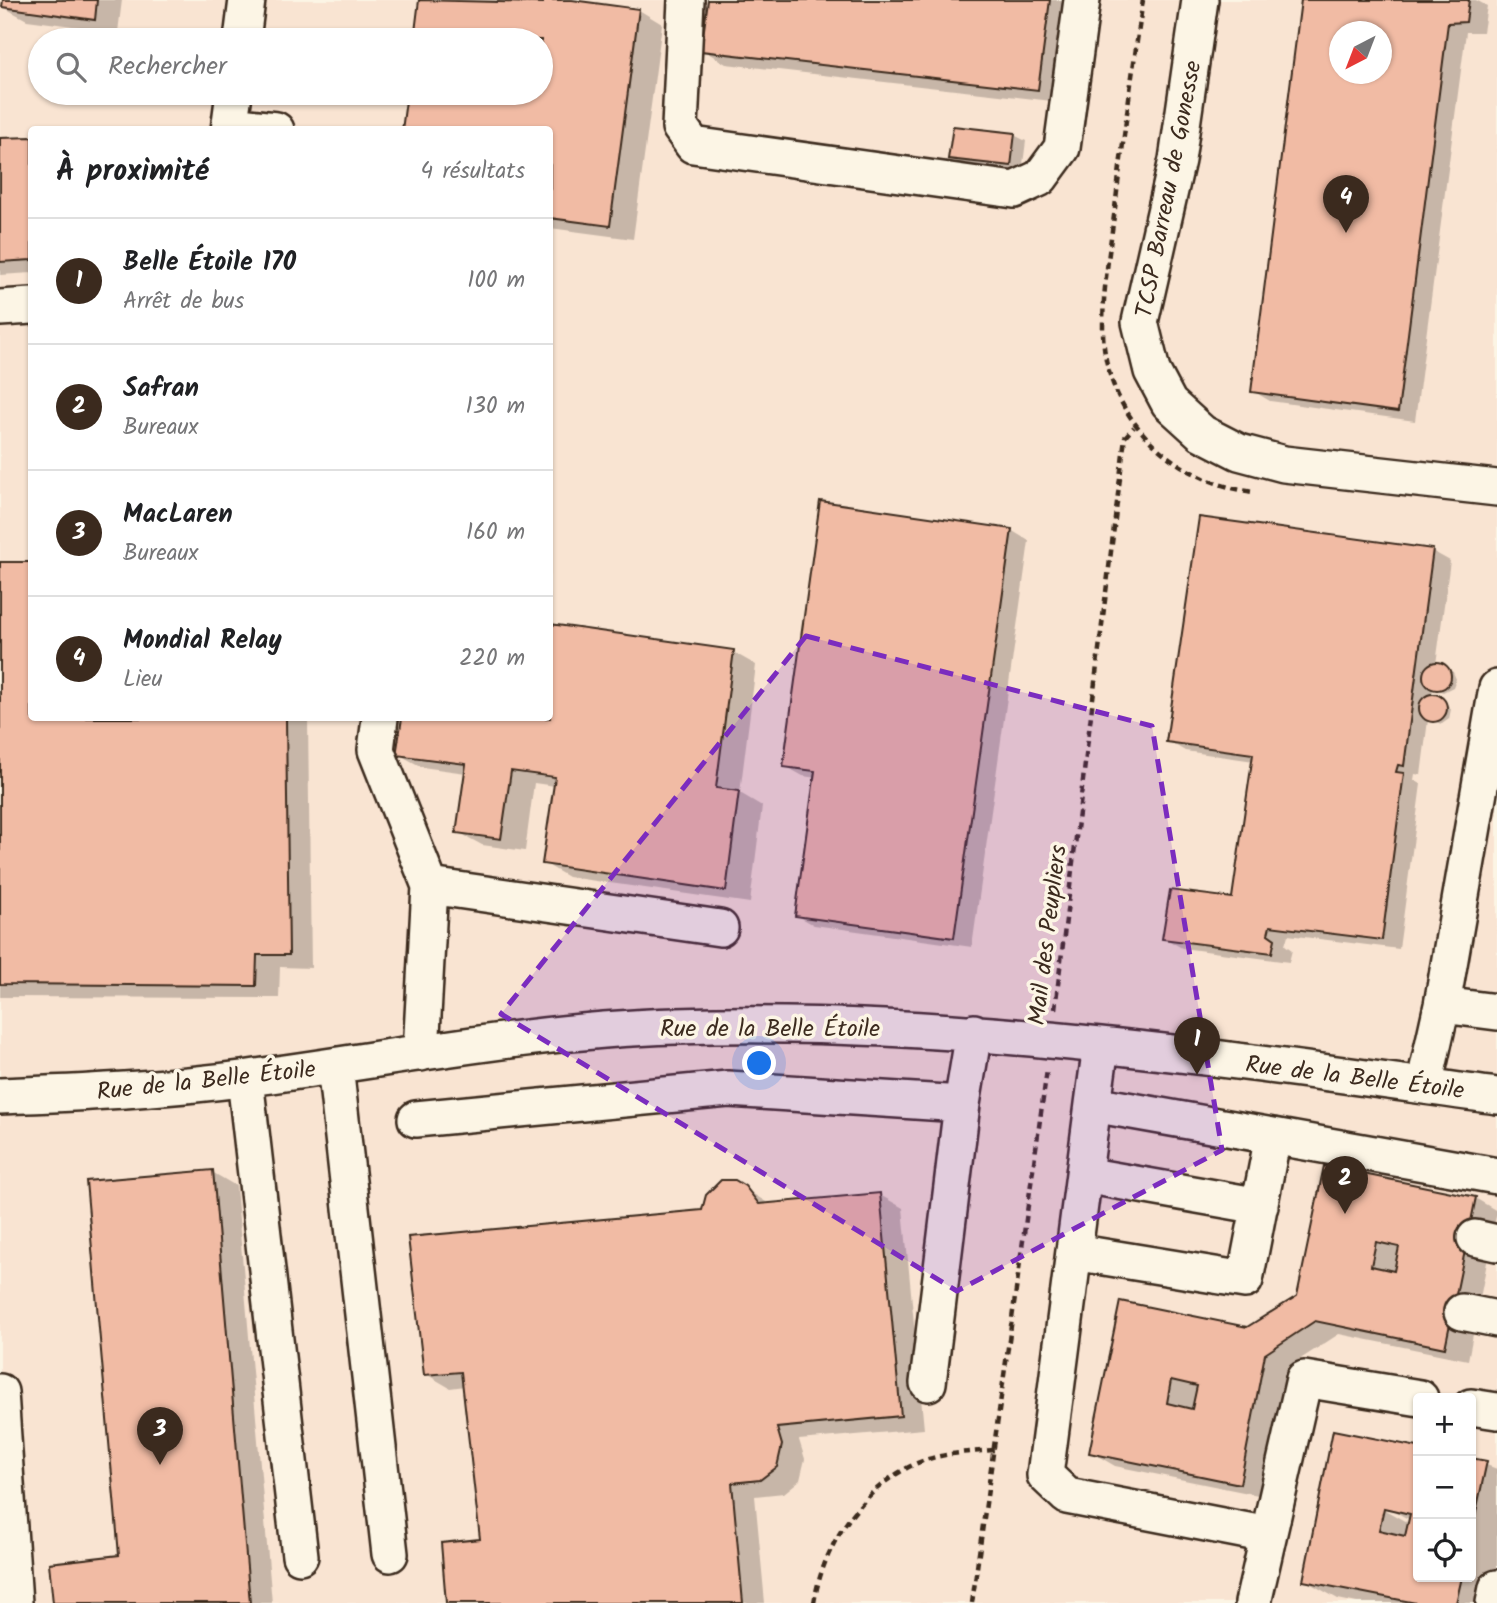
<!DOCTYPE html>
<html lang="fr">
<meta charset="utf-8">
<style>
:root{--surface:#fff;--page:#f6f6f6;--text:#202124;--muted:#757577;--line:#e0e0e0;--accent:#3b2a1e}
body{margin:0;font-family:Kalam,sans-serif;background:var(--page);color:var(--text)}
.controls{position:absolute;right:21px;bottom:21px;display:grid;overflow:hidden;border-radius:7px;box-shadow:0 2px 5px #0004}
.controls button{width:63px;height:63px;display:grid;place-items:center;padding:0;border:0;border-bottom:2px solid var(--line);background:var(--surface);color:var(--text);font:35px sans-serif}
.compass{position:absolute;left:1329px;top:21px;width:63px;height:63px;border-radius:50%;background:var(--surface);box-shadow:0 2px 5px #0004;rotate:222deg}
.you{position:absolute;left:760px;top:1064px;width:24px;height:24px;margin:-18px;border:5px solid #fff;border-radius:50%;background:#1a73e8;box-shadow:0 0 0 10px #1a73e833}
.badge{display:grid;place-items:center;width:46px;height:46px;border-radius:50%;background:var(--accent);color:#fff;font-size:23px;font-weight:700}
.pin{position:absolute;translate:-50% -58px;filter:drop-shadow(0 2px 4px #0008)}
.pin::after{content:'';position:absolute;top:37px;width:24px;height:21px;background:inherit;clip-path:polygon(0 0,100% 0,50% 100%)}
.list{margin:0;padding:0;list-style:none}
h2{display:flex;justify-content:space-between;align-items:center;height:91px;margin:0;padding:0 28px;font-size:30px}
h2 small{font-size:23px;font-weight:400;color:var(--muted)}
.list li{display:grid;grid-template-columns:46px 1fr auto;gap:21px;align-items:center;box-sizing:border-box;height:126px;padding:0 28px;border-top:2px solid var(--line)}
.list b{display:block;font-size:26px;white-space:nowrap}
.list p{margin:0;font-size:23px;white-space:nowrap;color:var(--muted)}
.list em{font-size:23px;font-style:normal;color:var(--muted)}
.icon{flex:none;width:38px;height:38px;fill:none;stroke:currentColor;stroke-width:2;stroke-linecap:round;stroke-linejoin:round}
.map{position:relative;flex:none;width:1497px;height:1603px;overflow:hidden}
.search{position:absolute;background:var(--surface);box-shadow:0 2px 5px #0004;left:28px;top:28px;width:525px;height:77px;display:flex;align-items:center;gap:18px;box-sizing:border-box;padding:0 24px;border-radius:38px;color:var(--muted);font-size:26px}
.panel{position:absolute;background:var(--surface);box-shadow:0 2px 5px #0004;left:28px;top:126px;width:525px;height:595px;border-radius:7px}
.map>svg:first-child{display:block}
.built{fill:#f9e4d2;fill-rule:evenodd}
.shadow{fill:#0003;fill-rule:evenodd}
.building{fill:#f1bba4;stroke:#3b2a1e;stroke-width:2;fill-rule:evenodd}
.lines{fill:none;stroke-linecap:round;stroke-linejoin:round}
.minor-casing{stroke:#3b2a1e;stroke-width:40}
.path{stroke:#3b2a1e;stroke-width:4.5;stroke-dasharray:7 5;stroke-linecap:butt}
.minor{stroke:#fcf5e5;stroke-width:35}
.marked{fill:#7b2cbf;fill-opacity:0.2;stroke:#7b2cbf;stroke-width:5;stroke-dasharray:14 9;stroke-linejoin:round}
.labels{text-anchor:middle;stroke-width:7;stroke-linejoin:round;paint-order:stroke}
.street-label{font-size:24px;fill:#3b2a1e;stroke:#fcf5e5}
</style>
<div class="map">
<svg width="1497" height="1603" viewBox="0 0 1497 1603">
<rect width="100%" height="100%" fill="#fcf5e5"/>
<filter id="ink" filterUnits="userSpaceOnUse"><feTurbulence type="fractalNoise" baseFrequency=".0143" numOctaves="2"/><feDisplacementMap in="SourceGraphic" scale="14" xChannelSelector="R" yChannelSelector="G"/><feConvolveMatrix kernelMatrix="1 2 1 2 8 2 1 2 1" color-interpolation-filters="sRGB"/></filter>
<g filter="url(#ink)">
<path class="built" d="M0 0H1497V1603H0ZM1340 32H1382V74H1340ZM40 40H541V93H40ZM32 130H550V718H32ZM1418 1398H1471V1577H1418Z"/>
<path class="shadow" d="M4 0H122L118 32 27 20 3 7Z
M421 0H525L545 5V0H558L639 10 662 24 633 239 550 228V130H403L408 93H541V40H415Z
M709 0H1075L1061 102 726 64 703 50Z
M1303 0H1476L1487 6 1483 32H1466L1415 421 1270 401 1253 391ZM1340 32H1382V74H1340Z
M1014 135 1026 141 1022 172 961 165 950 158Z
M32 138V273L0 275V140Z
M1011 530 1029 541 972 947 814 925 796 915 816 778 803 776 785 766Z
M1432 551 1450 561 1436 664 1453 672 1456 679 1453 687 1443 692 1433 688 1432 696 1443 700 1451 709 1449 719 1442 724 1428 720 1421 775 1415 774 1414 780 1421 784 1399 949 1288 935 1285 945 1292 950 1289 962 1182 948 1164 938 1234 900 1254 761 1185 751 1168 741Z
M0 564 32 718H308L311 968 280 967 279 998 0 997Z
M550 626 733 652 756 665 740 793 762 806 750 903 568 877 544 863 555 786 534 783 525 851 482 845 458 832 466 773 422 767 398 754 403 718H550Z
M1325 1168 1475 1198 1497 1211 1468 1360 1339 1334 1288 1367 1263 1496 1115 1466 1091 1452 1122 1304 1248 1329 1299 1297Z
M212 1172 236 1186 272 1603H54L121 1557Z
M734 1182 771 1205 880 1195 903 1208 924 1429 799 1440 805 1459 800 1480 784 1493 755 1496 765 1603H448L482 1540 465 1386 450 1388 426 1374 703 1211Z
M1334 1432 1418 1449V1577H1471V1459L1497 1469V1587L1493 1603H1357L1338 1599 1304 1580ZM1378 1502 1410 1520V1524L1376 1505Z"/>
<path class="building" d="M3 0H97L95 20 2 7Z
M419 0 543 3V0H572L639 9 610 226 550 218V130H402L407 93H541V40H414Z
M708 0H1050L1038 90 701 51Z
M1301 0H1469L1466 22 1448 23 1398 412 1251 392ZM1340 32H1382V74H1340Z
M953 126 1015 133 1011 166 948 159Z
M32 137V260L0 262V138Z
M820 501 1012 529 954 938 795 916 815 771 783 767Z
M1199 517 1433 549 1404 766 1398 765 1396 772 1404 773 1382 940 1270 926 1268 934 1275 939 1272 953 1162 939 1170 890 1232 898 1253 754 1166 742Z
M0 562H32V718H286L289 955H257L256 986 0 984Z
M550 624 734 650 716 788 739 791 726 891 542 864 555 777 511 771 501 839 456 833 466 764 396 755 402 718H550Z
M1423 676a14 14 0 1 1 28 0a14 14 0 1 1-28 0Z
M1419 708a14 14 0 1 1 28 0a14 14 0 1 1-28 0Z
M1324 1166 1476 1197 1445 1348 1315 1321 1265 1354 1240 1484 1089 1453 1120 1301 1247 1327 1297 1296ZM1376 1242 1399 1247 1394 1271 1371 1266ZM1171 1380 1197 1386 1192 1409 1167 1403Z
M213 1170 250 1603H53L49 1563 119 1555 86 1181Z
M721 1180H735L745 1186 759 1204 880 1193 901 1416 777 1428 782 1445 777 1467 760 1480 732 1483 743 1603H446L441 1543 480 1539 461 1372 424 1375 408 1237 702 1210 706 1195Z
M1333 1430 1418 1447V1577H1462L1456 1603H1416L1303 1581ZM1384 1508 1410 1514 1405 1536 1379 1530Z
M1471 1458 1487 1461 1471 1535Z"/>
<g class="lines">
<defs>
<path id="minor" d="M686 0 680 127 693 145 1014 190 1040 178 1062 148 1082 0
M1200 0 1177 160 1140 322 1152 371 1169 403 1202 433 1239 452 1284 464 1497 488
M242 40 247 0
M230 125 276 130
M229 130 234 93
M0 308 32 306
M380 718 376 750 430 886 421 1053
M430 886 720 928
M1442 1005 1497 1012
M1101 1046 1093 1104 1497 1176
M335 1066 390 1554
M245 1079 300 1556
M1424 1086 1442 1005 1497 688
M0 1096C83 1093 166 1089 249 1078 391 1059 533 1030 677 1026 952 1017 1225 1059 1497 1096
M1093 1104 1045 1475 1067 1496 1268 1535
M416 1119 728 1089 962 1104
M1084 1175 1260 1206
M1475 1238 1497 1243
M1074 1252 1245 1280 1273 1136
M1462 1312 1497 1319
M928 1383 962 1104 974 1032
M0 1392 14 1603
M1471 1407 1497 1411
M1253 1603 1304 1379 1420 1398
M1494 1603 1497 1588"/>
</defs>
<use href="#minor" class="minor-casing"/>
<path class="path" d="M1143 0C1133 67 1124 133 1116 200 1111 242 1103 285 1103 327 1102 413 1171 481 1253 492
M1055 1009 1125 437 1134 427
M814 1603C823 1545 861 1489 915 1464 939 1453 969 1452 995 1450
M972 1603 1047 1070"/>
<use href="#minor" class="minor"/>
</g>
</g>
<path class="marked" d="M806 636 1152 726 1222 1150 957 1291 501 1014Z"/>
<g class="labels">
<g class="street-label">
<text transform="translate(1168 189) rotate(-79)" y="8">TCSP Barreau de Gonesse</text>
<text transform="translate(1047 935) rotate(-83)" y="8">Mail des Peupliers</text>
<text x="770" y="1036">Rue de la Belle Étoile</text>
<text transform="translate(1355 1077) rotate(7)" y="8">Rue de la Belle Étoile</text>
<text transform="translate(206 1080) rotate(-6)" y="8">Rue de la Belle Étoile</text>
</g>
</g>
</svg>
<div class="controls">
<button>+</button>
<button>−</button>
<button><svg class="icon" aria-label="locate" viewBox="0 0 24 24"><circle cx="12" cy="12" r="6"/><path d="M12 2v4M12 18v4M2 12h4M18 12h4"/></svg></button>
</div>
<svg class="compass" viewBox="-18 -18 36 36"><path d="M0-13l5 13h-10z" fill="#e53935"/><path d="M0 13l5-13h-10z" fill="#757577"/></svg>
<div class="you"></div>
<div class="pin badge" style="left:1197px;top:1075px">1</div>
<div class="pin badge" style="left:1345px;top:1214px">2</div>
<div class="pin badge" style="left:160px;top:1465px">3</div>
<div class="pin badge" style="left:1346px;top:233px">4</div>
<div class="search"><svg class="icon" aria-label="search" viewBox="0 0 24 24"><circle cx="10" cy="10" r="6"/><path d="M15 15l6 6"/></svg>Rechercher</div>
<section class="panel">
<h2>À proximité<small>4 résultats</small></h2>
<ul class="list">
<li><span class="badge">1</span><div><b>Belle Étoile 170</b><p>Arrêt de bus</p></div><em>100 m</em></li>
<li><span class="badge">2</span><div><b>Safran</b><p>Bureaux</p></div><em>130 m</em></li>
<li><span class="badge">3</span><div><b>MacLaren</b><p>Bureaux</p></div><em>160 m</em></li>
<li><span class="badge">4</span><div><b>Mondial Relay</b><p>Lieu</p></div><em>220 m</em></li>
</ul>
</section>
</div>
